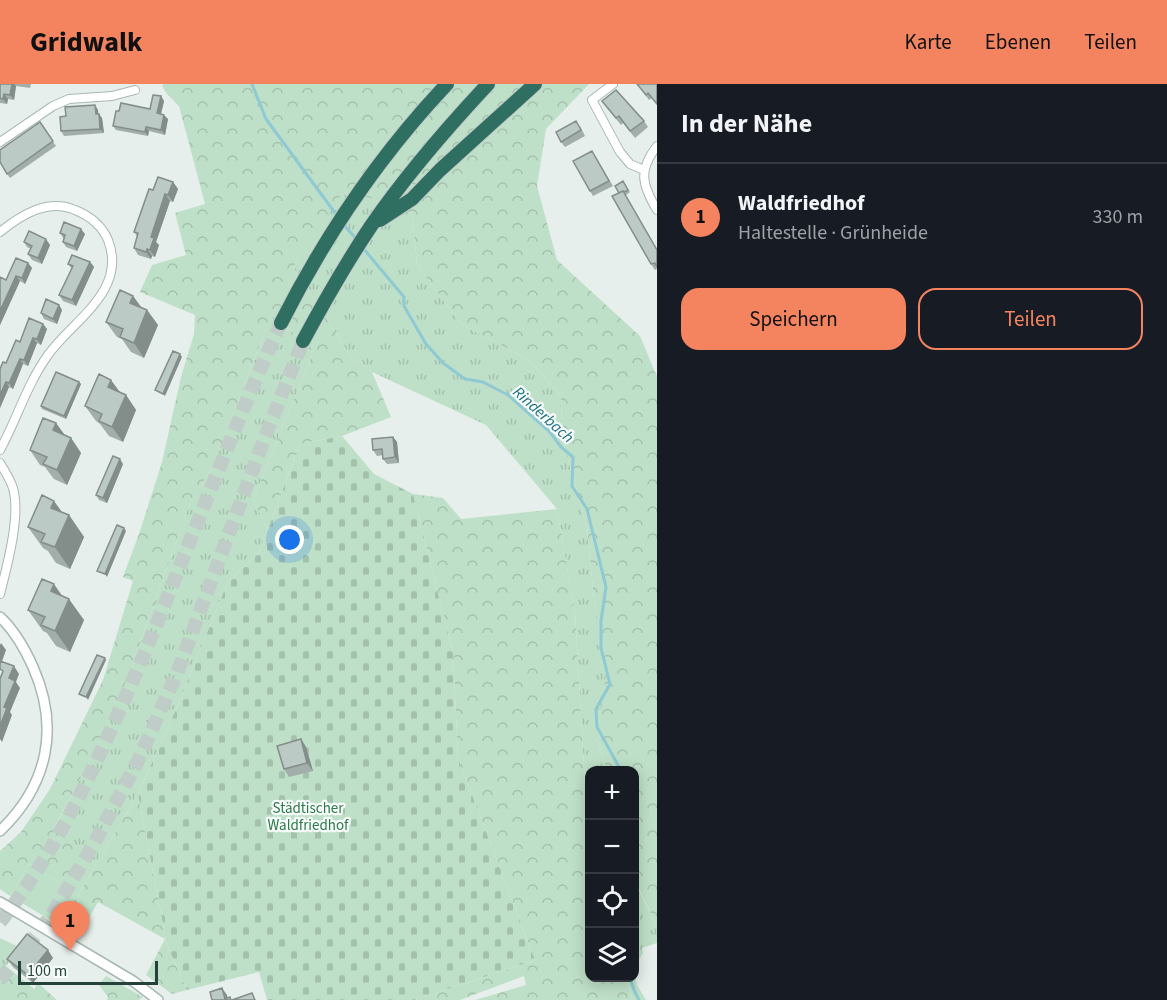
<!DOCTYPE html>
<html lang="de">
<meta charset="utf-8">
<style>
:root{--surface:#171b24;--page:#242831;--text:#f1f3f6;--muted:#9ea1a6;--line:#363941;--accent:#f4845f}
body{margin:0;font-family:"Source Sans 3",sans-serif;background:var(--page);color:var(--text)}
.controls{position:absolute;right:18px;bottom:18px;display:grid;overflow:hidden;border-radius:12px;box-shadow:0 3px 15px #0003}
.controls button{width:54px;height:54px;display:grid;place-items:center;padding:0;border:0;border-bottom:2px solid var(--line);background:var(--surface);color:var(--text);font:30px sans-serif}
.scale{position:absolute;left:18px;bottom:15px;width:140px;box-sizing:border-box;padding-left:6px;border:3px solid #24423a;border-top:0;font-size:16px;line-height:21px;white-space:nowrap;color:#24423a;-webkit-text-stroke:4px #f7fbf9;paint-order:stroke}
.you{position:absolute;left:290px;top:456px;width:21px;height:21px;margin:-15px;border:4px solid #fff;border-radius:50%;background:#1a73e8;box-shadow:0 0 0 9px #1a73e833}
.badge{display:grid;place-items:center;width:39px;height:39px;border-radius:50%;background:var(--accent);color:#111;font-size:20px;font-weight:700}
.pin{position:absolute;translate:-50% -50px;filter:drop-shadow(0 2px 3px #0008)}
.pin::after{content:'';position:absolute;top:32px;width:21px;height:18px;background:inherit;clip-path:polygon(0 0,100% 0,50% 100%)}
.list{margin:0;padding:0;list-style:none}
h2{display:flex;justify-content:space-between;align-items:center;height:78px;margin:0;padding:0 24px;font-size:26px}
h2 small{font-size:20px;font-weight:400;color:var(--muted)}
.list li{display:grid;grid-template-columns:39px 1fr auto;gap:18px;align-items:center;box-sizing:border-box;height:108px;padding:0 24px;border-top:2px solid var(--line)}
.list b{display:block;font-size:22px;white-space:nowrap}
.list p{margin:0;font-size:20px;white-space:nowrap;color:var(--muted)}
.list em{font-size:20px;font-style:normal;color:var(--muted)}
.actions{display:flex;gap:12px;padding:18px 24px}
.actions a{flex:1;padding:14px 0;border:2px solid var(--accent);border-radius:18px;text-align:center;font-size:21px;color:var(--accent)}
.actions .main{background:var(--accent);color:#111}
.icon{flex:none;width:33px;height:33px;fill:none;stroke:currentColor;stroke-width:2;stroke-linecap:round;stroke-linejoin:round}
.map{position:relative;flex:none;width:657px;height:916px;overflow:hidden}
header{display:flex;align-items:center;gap:36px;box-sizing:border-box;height:84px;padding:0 30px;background:var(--accent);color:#111}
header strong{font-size:28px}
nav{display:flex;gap:33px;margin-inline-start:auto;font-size:21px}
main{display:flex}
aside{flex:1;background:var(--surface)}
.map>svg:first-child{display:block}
.grass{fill:url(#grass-tufts)}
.forest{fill:url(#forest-crowns)}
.cemetery{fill:url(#cemetery-stones)}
.pitch{fill:#bfe0c8}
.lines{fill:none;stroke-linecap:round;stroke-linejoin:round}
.stream{stroke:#8ec9d4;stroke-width:3}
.motorway-tunnel{stroke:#bfccc8;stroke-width:14;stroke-dasharray:14 7;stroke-linecap:butt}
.minor-casing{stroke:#a8b8b2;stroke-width:10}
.tertiary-casing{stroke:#a8b8b2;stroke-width:12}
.motorway-casing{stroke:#c2cac8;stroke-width:16}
.minor{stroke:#fff;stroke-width:8}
.tertiary{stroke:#fff;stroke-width:9}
.motorway{stroke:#2f6f62;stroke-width:14}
.wall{fill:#a1aea9}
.shaded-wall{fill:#838d89}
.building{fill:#bbcac4;stroke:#838d89;stroke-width:1.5}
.labels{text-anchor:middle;stroke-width:4.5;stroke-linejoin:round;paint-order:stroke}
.park-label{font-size:15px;fill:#2d7a4b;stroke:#f7fbf9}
.water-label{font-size:16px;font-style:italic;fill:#1c6f80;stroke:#f7fbf9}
</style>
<header>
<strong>Gridwalk</strong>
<nav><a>Karte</a><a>Ebenen</a><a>Teilen</a></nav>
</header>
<main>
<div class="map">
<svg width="657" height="916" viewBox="0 0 657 916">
<defs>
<pattern id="grass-tufts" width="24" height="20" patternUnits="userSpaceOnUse" patternTransform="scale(1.5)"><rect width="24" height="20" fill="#bfe0c8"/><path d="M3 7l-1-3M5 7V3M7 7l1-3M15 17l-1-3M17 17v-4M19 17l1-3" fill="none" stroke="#a4c1ad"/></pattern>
<pattern id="forest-crowns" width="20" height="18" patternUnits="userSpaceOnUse" patternTransform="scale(1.5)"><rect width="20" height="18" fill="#bfe0c8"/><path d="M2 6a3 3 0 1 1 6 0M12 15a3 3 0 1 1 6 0" fill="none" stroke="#a4c1ad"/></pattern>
<pattern id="cemetery-stones" width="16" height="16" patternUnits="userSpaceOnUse" patternTransform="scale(1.5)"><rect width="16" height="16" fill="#bfe0c8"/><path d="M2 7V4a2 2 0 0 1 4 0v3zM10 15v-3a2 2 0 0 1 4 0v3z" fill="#a4c1ad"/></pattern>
</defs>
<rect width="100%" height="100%" fill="#e6efeb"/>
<path class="grass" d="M344 104 412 129 417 181 461 240 529 276 561 312 562 354 587 444 594 516 607 590 597 655 607 686H590L589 749 587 734 575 530 557 425 486 341 372 288 351 273 293 183Z
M271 231 314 266 253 416 268 445 259 469 228 497 178 621 138 710 80 808 67 847 47 834 67 803 53 747 99 659 127 596 191 416 213 383Z
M634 796 657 843V859L642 864 643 869 635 882Z
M0 854 21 864 0 889Z
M635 892 637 901 646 916H633L625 894H634Z"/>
<path class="forest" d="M164 0H589L546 45 537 102 557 176 640 252 657 293V843L635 796 634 686H607L597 655 606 590 594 516 587 444 562 354 561 312 529 276 461 240 417 181 412 129 345 105 293 183 351 273 372 288 391 333 342 352 300 360 268 445 253 416 314 266 271 231 213 383 191 416 127 596 99 659 53 746 78 767 67 803 29 780 10 812 0 805V767L21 748 50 705 103 596 133 497 123 493 139 450 162 378 181 293 194 250 195 231 140 208 152 181 186 171 175 129 205 120 179 22 167 10 162 2Z
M413 410 443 414 461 435 557 425 575 530 587 734 590 749V894H625L633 916H475L526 901 524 892 460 916H415L535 876 458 674 453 569Z
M138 710 167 861 187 906 172 910 146 891 165 855 98 818 78 853 67 847 80 808Z
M6 882 34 905 38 899 57 916H0V889Z
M106 892 143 913 139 916H107L108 913 99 901Z"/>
<path class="cemetery" d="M342 352 374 390 413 410 453 569 458 674 535 876 415 916H267L259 888 187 906 167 861 138 710 178 621 228 497 259 469 300 360Z"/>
<path class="pitch" d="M29 780 67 803 47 834 10 812Z"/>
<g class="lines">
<path class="stream" d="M252 0 266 35 338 133
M344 141 357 156
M363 164 404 213V222L426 260 443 279 465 295 483 298 508 311 550 348 561 363 573 373 572 402 587 425 606 503 601 537V564L610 600 596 625 597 643 619 683V686
M630 894 634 906 639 916"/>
<path class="motorway-tunnel" d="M0 838C54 771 91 691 126 612 180 489 225 361 281 239
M0 896 51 832 92 763 138 677 177 589 265 353 303 257"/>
<defs>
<path id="minor" d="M613 0 592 16 620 68 630 80 644 86
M0 58 53 22 69 15 112 12 135 6
M657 62C638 86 642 101 657 126
M0 148C21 131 48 114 75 126 90 132 102 142 108 156 128 207 72 237 48 271 27 300 17 335 0 366
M0 379C5 387 10 395 13 404 21 432 7 482 0 510"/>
<path id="tertiary" d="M0 533C15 547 25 565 33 583 60 644 48 701 0 747
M0 818 133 897 158 916"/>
<path id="motorway" d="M380 136 412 115 440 86 535 0
M281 239C325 152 380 71 447 0
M303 257C324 218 346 179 371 142 406 91 446 45 488 0"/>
</defs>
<use href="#minor" class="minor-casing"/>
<use href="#tertiary" class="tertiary-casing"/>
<use href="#motorway" class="motorway-casing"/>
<use href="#minor" class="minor"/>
<use href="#tertiary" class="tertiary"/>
<use href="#motorway" class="motorway"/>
</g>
<path class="wall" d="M0 0H31L30 4 16 2 14 16 8 15 7 20 0 19Z
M637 0H657L652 14 649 16Z
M161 12 164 17 161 30 168 35 165 51 149 47 148 52 116 46 113 42 119 27 150 25Z
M95 21 98 26V30H99L102 34 104 49 64 52 61 47 66 32Z
M607 24 644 37 648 43 635 54 623 39 621 41Z
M40 38 56 62 10 94 7 90Z
M580 42 585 52 565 63 561 58Z
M596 73 613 102 593 112 590 107Z
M623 97 630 108 626 111 657 165V185L655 186 651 180 619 109Z
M173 98 178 105 173 118 170 117 156 158 159 161 155 173 152 172 151 175 138 171 134 164 137 152 134 148 153 106Z
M60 149 85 150 77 167 66 163 63 158 64 155Z
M24 158 50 161 42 180 32 176 28 170 31 165 27 163Z
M90 178 94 183 76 222 63 217 59 211 72 185 68 180Z
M28 179 32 184 25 200 20 197 0 241V193L6 196Z
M133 212 141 223 147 226 158 241 144 274 131 268 122 255 117 253 106 238Z
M59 221 62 226 57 240 44 235 41 229Z
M43 240 47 245 41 261 37 259 28 282 23 280 13 305 9 303 0 324V285L6 279 20 258Z
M79 298 81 300 66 335 42 325 41 322Z
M120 308 126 311 136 326 123 358 109 352 100 340 96 337 85 322Z
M56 339 64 351 71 354 81 369 67 401 54 395 45 383 40 381 30 366Z
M393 353 397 358 399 379 387 380 383 375V371L377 372 373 366Z
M123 380 107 419 99 416 96 411Z
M62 428 69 431 84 453 70 485 56 479 48 467 43 464 28 443Z
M62 512 84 536 70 568 56 562 47 549 43 547 28 526Z
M301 655 306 663 313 687 289 693 284 685Z
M53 874 33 899 13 883 7 875Z"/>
<path class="shaded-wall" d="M12 0H14L16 2 14 16 10 11Z
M4 10 8 15 7 20 3 15Z
M161 12 164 17 160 34 157 29Z
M95 21 98 26 99 35 96 30Z
M99 30 102 34 104 49 100 45Z
M164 31 168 35 165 51 161 46Z
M146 43 149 47 148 52 145 48Z
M173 98 178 105 173 118 168 111Z
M165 110 170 117 156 158 159 161 155 173 150 166 151 153Z
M81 145 85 150 77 167 74 162Z
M46 155 50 161 42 180 38 174Z
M147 165 152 172 151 175 146 168Z
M90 178 94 183 76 222 72 216Z
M28 179 32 184 25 200 22 194Z
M16 192 20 197 0 241V227Z
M133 212 144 227 130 219Z
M59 221 62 226 57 240 53 235Z
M147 226 158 241 144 274 134 259Z
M43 240 47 245 41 261 37 255Z
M33 254 37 259 28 282 24 276Z
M180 270 182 273 165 312 163 310Z
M20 275 23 280 13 305 9 299Z
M111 296 122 311 108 303Z
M6 298 9 303 0 324V311Z
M79 298 81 300 66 335 64 332Z
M126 311 136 326 123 358 112 343Z
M56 339 67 354 53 346Z
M393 353 397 358 399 379 395 373Z
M71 354 81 369 67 401 57 386Z
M120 375 123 380 107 419 103 414Z
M54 417 67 435 69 431 84 453 70 485 55 463 51 424Z
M124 444 126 447 107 493 105 490Z
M54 500 67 519 69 515 84 536 70 568 55 547 51 507Z
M1 559 6 566 0 583V561Z
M105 574 106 576 88 616 86 613Z
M14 582 19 590 16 598 20 604 10 628 12 631 2 658 0 655V642L9 594Z
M301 655 306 663 313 687 307 679Z
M48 866 53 874 33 899 28 891Z
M222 904 227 911 228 916H226Z"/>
<path class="building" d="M0 0H12L10 11 4 10 3 15 0 14Z
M637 0H657V20L648 9 646 11Z
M616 6 644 37 630 47 619 32 616 34 602 17Z
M153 11 161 12 157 29 164 31 161 46 146 43 145 48 113 42 116 27H119L121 19 150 25Z
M95 21 96 30H99L100 45 61 47 60 33 66 32 65 23Z
M576 37 581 46 561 58 556 48Z
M40 38 53 57 7 90 0 78V66Z
M592 67 609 97 590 107 573 77Z
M158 93 173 98 168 111 165 110 151 153 154 154 150 166 147 165 146 168 134 164 138 149 134 148 149 105 153 106Z
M623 97 628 106 624 108 623 107 619 109 615 102Z
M623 107 657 166V183L655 179 651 180 612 112Z
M64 138 81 145 74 162 63 158 65 151 60 149Z
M29 147 46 155 38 174 28 170 32 162 24 158Z
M72 171 90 178 72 216 59 211 73 182 68 180Z
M16 174 28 179 22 194 16 192 0 227V193L6 196Z
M120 206 133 212 130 219 147 226 134 259 120 253 123 245 106 238Z
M46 215 59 221 53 235 41 229Z
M29 234 43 240 37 255 33 254 24 276 20 275 9 299 6 298 0 311V285L3 278 6 279 16 256 20 258Z
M173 267 180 270 163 310 155 306Z
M56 288 79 298 64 332 41 322Z
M99 290 111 296 108 303 126 311 112 343 99 337 102 330 85 322Z
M43 334 56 339 53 346 71 354 57 386 43 380 47 373 30 366Z
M393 353 395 373 383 375 382 365 373 366 372 355Z
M113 372 120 375 103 414 96 411Z
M42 411 54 417 51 424 69 431 55 463 41 458 45 450 28 443Z
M117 441 124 444 105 490 97 487Z
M42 495 54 500 51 507 69 515 55 547 41 541 45 533 28 526Z
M97 571 105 574 86 613 79 610Z
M0 577 14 582 9 594 15 597 4 623 7 624 0 642V595L3 587 0 585Z
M301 655 307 679 284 685 277 662Z
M27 850 48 866 28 891 7 875Z
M222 904 225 915 230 913 231 916H212L210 908Z
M252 909 255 916H232Z"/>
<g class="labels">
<g class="park-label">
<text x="308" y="729">Städtischer<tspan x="308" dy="17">Waldfriedhof</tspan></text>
</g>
<g class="water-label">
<text transform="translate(544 330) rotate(42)" y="6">Rinderbach</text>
</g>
</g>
</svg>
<div class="controls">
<button>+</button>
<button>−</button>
<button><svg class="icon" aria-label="locate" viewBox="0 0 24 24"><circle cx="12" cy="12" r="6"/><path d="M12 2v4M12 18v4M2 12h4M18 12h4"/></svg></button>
<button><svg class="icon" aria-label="layers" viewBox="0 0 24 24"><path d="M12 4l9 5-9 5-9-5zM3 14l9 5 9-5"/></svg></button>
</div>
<div class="scale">100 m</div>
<div class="you"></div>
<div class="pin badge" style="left:70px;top:867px">1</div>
</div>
<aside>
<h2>In der Nähe<small></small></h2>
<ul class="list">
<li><span class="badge">1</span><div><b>Waldfriedhof</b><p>Haltestelle · Grünheide</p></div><em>330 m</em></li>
</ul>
<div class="actions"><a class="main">Speichern</a><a>Teilen</a></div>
</aside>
</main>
